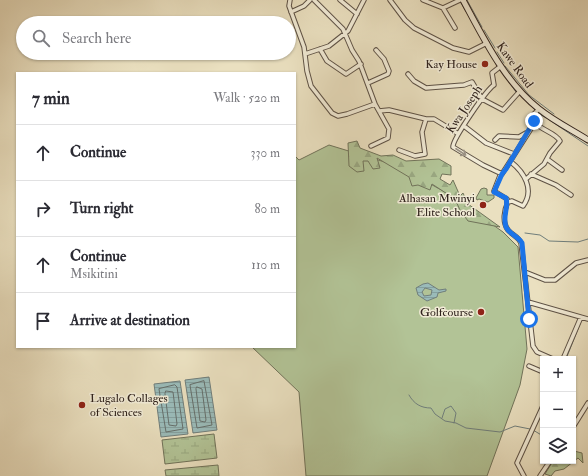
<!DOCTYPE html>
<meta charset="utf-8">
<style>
:root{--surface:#fff;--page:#f2f2f3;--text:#2b2b33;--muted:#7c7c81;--line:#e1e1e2}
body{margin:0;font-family:"IM FELL Double Pica",serif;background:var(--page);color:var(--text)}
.controls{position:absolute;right:12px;bottom:12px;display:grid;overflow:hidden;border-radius:0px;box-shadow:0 1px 3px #0004}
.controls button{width:36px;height:36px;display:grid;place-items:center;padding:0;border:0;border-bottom:1px solid var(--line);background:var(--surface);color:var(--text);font:20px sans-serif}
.stop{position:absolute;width:12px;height:12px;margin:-9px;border:3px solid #1a73e8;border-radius:50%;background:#fff}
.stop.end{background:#1a73e8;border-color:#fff;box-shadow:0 1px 4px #0008}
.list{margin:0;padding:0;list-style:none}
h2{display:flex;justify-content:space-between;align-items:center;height:52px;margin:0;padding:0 16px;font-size:17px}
h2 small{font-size:13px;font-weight:400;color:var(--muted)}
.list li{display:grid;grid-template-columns:26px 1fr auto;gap:12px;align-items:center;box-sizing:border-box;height:56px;padding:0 16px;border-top:1px solid var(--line)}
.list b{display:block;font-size:15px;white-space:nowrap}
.list p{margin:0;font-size:13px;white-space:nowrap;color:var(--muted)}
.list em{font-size:13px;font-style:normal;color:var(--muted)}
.icon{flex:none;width:22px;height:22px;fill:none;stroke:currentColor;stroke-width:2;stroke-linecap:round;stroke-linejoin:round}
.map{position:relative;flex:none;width:588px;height:476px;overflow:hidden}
.search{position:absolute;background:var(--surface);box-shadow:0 1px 3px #0004;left:16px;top:16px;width:280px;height:44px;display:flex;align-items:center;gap:10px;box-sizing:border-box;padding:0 14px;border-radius:22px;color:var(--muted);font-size:15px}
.panel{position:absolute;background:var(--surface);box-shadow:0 1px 3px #0004;left:16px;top:72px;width:280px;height:276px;border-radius:0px}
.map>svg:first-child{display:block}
.green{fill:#b2c396;stroke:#71735a}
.forest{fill:url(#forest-firs);stroke:#71735a}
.wetland{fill:url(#wetland-marsh);stroke:#71735a}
.park{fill:url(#park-tufts);stroke:#71735a}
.water{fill:url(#water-rules);stroke:#707e7b;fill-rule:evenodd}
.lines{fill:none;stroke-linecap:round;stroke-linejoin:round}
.shore{stroke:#656f6b;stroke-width:1}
.stream{stroke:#707e7b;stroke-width:1}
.street-casing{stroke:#5e5246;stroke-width:5.5}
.secondary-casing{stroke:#30231d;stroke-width:7}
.street{stroke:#f1ebd6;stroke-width:3.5}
.secondary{stroke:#f1ebd6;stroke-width:5}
.oneway{stroke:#9a9183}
.route{stroke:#1a73e8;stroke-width:5}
.poi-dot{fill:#8f2418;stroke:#f1ebd6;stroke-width:1.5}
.labels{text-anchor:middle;stroke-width:3;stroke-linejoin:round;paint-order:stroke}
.poi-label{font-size:12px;fill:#30231d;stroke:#f1ebd6;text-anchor:end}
.street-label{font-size:12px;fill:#30231d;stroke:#f1ebd6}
</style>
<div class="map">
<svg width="588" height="476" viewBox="0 0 588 476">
<defs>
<pattern id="forest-firs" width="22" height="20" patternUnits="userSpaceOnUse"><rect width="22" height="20" fill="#b2c396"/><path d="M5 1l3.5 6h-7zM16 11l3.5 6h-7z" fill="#99a781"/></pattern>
<pattern id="wetland-marsh" width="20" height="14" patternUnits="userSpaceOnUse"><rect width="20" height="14" fill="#b2c396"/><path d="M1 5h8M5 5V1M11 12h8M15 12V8" fill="none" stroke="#99a781"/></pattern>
<pattern id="park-tufts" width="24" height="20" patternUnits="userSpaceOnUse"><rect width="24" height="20" fill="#b2c396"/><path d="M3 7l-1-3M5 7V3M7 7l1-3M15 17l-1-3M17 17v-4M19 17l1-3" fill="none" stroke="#99a781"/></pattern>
<pattern id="water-rules" width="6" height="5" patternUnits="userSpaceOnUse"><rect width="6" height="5" fill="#9abbb9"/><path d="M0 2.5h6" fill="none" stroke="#85a09f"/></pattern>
</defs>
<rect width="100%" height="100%" fill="#eae0c0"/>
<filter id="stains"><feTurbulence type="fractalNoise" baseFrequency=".005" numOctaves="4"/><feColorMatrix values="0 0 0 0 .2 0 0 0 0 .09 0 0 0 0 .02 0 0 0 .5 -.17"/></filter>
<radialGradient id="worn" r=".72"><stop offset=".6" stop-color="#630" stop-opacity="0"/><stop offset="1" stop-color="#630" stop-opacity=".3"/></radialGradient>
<path class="green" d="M329 145 398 166 454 197 503 232 518 247 527 349 520 385 487 476H306L299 392 252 347H295V156L299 160Z"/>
<path class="forest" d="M357 141 360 148 381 156 393 155 406 161 439 159 451 166V175L442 174 440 179 450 185 453 180 460 196 463 193 468 204 500 227 468 221 460 210 455 199 432 184 430 190 418 185 412 186 409 177 377 158 380 168 373 169 368 161H363L364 171 357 172 349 166 348 143Z
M574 451 582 453 583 463 578 458 564 469 555 471 551 476 545 474 553 461H573Z"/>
<path class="wetland" d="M214 434 217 458 165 464 162 440Z
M218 465 219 476H166L165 470Z"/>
<path class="park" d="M484 188 487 189V195H494V198L488 202 479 199 477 200 476 198 481 189Z"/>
<path class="water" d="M428 283 439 290 446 289V291L438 293 437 297 427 301 418 295 416 288 423 284ZM425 288 432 290 431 295 424 296 422 292Z
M209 377 217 430 193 433 185 380Z
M180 381 188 434 161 437 154 384Z"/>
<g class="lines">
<path class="shore" d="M204 381 212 425 197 428 190 385Z
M175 385 177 387 183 429 166 432 159 389Z
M197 387 202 389 206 420 205 422 200 421 196 389Z
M166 391 173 392 177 424 176 426 169 425 165 394Z"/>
<path class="stream" d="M467 0 482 27
M461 3 467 13
M484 30 495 48
M497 52 504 63
M505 66 529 95 554 114
M499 68 516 92
M519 94 536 111
M538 113 546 118
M548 119 588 146
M525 233 540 235 549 241 578 242 588 239
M566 359 582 319 588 321
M409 395C414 404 421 408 431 408L435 414 445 421 456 423 466 428 500 432 515 426 530 429
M442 418 445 409 451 406 456 413 454 423
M533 430 543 436"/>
<defs>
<path id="street" d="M290 0 289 6 304 47 307 71 311 86 332 113 338 116 347 114 375 104
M314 0 343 29 352 50 359 61 375 104 389 129 388 138 371 146
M340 0 357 14
M390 0 405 20 414 28 453 48 469 52 487 43
M423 0 443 8 460 0
M443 8 455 28
M291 12 304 6 310 0
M320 49 327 61 346 74 361 64
M305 54 329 46 348 31 364 0
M501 66 492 73 494 85C487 89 452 140 453 147L483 165 502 174 534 124 533 115 539 109
M408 74 414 81 426 88 464 85 472 82 482 99 503 110 520 91
M368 83 388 74 389 71 384 59 376 50
M379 111 389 110 426 119H434L457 133
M464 126 486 143 514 154
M495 140 499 136 519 137 526 133
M399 150 415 156 425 154 422 132 426 119
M547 159 562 170
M511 162C524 172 535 190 523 206L512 201 508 202C504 210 502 222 508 230 512 235 518 236 521 243L533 346 537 352 553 359
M501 173 494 191 507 199V203
M531 174 556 185 571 195
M526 179 544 164 550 153 560 141C556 133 541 130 534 122
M525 272 545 280H555L576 263 588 260
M528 302 588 319
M563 359 581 317
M529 366 543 372
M573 427 588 403
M524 476 517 463 543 406
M540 476 550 461"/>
<path id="secondary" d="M463 0C484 39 504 81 539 109 554 121 572 130 588 140"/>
</defs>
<use href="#street" class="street-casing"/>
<use href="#secondary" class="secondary-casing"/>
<use href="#street" class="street"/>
<use href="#secondary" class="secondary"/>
</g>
<defs><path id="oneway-shaft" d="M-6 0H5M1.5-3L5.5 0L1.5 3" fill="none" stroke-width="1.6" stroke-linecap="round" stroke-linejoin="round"/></defs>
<use class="oneway" href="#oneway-shaft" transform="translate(461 152) rotate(33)"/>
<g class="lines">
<path class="route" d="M529 319 522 243C518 236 509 234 506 227 502 216 509 208 506 198L494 192 502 174 506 169 534 121"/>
</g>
<g class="poi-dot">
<circle cx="485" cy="64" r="4"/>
<circle cx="483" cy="205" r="4"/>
<circle cx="481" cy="312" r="4"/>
<circle cx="82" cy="405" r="4"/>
</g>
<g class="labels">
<g class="poi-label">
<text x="477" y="68">Kay House</text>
<text x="475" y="202">Alhasan Mwinyi<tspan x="475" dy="14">Elite School</tspan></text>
<text x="473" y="316">Golfcourse</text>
<text x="90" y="402" text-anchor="start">Lugalo Collages<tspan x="90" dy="14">of Sciences</tspan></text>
</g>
<g class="street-label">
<text transform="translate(515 65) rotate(54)" y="4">Kawe Road</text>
<text transform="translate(464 109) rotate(-56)" y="4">Kwa Joseph</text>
</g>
</g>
<rect width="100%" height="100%" filter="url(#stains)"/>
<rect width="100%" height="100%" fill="url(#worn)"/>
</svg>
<div class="controls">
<button>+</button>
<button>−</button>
<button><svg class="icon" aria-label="layers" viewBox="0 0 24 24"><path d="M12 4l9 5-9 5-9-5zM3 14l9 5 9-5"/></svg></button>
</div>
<div class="stop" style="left:529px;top:319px"></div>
<div class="stop end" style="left:534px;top:121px"></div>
<div class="search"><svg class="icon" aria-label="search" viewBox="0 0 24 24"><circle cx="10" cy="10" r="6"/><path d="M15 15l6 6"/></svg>Search here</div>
<section class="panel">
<h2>7 min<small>Walk · 520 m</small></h2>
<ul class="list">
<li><svg class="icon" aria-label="ahead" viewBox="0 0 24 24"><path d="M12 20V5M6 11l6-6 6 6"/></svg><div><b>Continue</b></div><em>330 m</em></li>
<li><svg class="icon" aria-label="right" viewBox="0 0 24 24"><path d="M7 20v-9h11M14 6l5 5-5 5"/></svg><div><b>Turn right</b></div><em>80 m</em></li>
<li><svg class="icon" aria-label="ahead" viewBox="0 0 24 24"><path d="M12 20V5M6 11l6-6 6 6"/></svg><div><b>Continue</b><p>Msikitini</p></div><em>110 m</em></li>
<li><svg class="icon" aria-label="arrive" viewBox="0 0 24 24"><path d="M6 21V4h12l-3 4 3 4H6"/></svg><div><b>Arrive at destination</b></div></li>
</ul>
</section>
</div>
